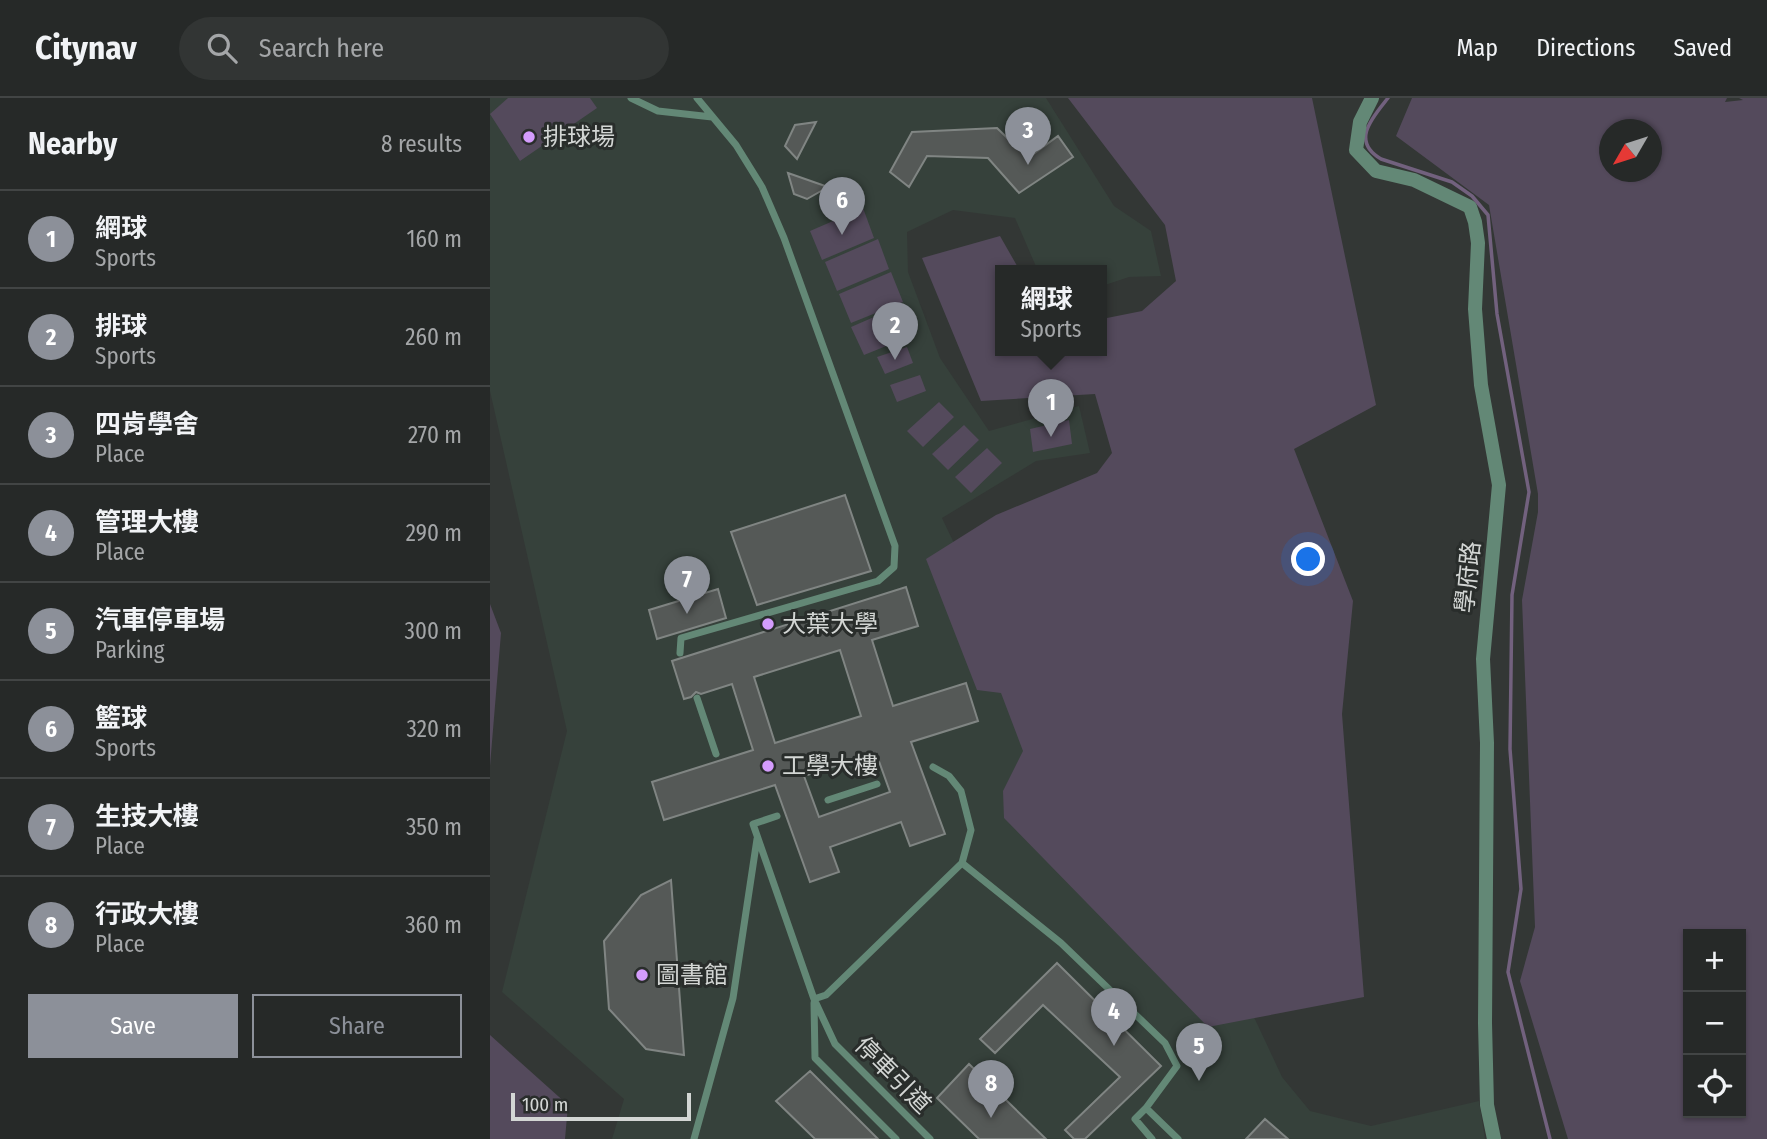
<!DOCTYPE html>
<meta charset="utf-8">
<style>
:root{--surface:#262928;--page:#323534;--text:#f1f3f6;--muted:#a4a6a8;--line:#424545;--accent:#8c9099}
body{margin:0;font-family:"Fira Sans Condensed","Noto Sans TC",sans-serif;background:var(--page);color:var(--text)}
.controls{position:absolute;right:21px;bottom:21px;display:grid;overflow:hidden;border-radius:0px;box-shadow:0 2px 5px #0004}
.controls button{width:63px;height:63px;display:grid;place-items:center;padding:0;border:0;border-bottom:2px solid var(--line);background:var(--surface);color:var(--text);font:35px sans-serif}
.compass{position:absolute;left:1109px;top:21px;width:63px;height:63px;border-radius:50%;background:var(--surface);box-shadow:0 2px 5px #0004;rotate:231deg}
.scale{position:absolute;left:21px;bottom:18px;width:180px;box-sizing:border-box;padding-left:7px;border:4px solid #d3d6d4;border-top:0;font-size:19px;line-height:24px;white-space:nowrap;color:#d3d6d4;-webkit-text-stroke:5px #292d2b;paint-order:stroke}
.you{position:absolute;left:819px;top:462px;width:24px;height:24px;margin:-18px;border:5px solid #fff;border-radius:50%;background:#1a73e8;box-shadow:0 0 0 10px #1a73e833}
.badge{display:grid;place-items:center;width:46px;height:46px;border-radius:50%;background:var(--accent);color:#fff;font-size:23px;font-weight:700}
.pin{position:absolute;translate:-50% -58px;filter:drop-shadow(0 2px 4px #0008)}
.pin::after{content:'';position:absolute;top:37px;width:24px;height:21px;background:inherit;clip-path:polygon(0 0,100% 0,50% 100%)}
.popup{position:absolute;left:505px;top:167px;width:112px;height:91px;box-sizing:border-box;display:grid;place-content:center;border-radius:0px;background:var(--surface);filter:drop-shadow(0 2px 5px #0005);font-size:23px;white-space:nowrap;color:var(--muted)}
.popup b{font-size:26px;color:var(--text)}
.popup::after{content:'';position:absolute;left:50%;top:100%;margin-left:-14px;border:14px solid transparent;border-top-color:var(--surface)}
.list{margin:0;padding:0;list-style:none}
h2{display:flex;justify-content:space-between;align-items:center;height:91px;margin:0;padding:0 28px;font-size:30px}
h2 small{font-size:23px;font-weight:400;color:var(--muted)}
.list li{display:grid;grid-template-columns:46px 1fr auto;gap:21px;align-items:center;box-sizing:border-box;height:98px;padding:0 28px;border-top:2px solid var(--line)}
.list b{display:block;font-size:26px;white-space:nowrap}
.list p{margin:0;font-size:23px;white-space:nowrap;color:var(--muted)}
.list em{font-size:23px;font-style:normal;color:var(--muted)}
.actions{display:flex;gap:14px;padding:21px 28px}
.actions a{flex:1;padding:16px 0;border:2px solid var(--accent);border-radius:0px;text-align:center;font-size:24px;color:var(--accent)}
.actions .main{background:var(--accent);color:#fff}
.icon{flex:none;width:38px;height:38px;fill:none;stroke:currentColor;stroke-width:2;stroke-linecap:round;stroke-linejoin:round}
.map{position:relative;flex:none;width:1277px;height:1041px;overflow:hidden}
header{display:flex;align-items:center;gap:42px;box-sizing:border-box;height:98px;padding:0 35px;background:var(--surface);border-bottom:2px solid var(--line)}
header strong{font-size:33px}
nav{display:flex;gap:38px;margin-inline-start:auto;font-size:24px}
.search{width:490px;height:63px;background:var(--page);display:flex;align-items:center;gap:18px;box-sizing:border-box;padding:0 24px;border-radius:38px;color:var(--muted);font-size:26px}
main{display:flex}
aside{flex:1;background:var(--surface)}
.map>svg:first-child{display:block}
.built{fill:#36413b}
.green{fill:#544a5c;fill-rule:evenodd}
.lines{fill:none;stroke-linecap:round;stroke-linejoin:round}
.stream{stroke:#72617e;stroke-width:3.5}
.building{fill:#555957;stroke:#808583;stroke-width:2;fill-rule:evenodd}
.lane{stroke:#638876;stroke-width:7}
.street{stroke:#638876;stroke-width:14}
.poi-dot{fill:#d49cfc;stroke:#292d2b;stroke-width:2.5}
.labels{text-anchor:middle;stroke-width:6;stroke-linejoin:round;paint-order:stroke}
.poi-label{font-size:24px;fill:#d3d6d4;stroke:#292d2b;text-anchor:start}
.street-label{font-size:24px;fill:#d3d6d4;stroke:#292d2b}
</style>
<header>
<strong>Citynav</strong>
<div class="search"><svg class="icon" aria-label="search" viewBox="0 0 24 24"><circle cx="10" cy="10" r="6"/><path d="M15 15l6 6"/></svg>Search here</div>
<nav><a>Map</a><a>Directions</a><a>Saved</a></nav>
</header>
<main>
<aside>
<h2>Nearby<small>8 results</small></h2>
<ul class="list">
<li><span class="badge">1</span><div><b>網球</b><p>Sports</p></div><em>160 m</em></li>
<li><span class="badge">2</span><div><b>排球</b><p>Sports</p></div><em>260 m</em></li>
<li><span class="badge">3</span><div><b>四肯學舍</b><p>Place</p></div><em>270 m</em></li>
<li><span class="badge">4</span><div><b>管理大樓</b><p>Place</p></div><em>290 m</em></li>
<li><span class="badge">5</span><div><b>汽車停車場</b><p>Parking</p></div><em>300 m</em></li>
<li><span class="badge">6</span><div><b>籃球</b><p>Sports</p></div><em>320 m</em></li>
<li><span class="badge">7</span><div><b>生技大樓</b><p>Place</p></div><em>350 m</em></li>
<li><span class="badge">8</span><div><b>行政大樓</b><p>Place</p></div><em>360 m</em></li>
</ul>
<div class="actions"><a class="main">Save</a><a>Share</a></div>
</aside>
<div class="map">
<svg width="1277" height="1041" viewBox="0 0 1277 1041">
<rect width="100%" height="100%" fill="#333735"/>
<path class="built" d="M0 0H556L624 108 661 133 671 178 639 179 612 188V173H548L525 120 463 112 417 134 418 174 450 260 499 333 589 308 600 355 546 363 452 420 567 661 734 855 792 979 820 1013 881 1028 989 1003 995 1041H122L134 1001 12 894 77 633 0 293Z"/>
<path class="green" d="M18 0H100L107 10 30 63 0 16Z
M578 0H822L886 307 804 351 863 503 852 616 874 899 718 929 514 720 513 693 533 653 511 595 487 592 436 461 506 417 607 375 622 355 605 296 491 303 432 160 510 138 530 173H510V253H612V221L652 213 686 183 675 127Z
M922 0H1237L1235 4 1253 2 1249 0H1277V1041H1078L1030 883 1045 829 1032 502 1048 414V396L999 107 906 38ZM1120 32H1162V74H1120ZM1198 836H1251V1015H1198Z
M373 110 384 140 332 162 320 133Z
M388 141 399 171 347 193 335 164Z
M401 174 413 204 361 225 349 196Z
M414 206 426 236 374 257 361 229Z
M417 249 423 265 395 276 387 259Z
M430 277 436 293 407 304 400 287Z
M449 304 464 319 433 349 417 333Z
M579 322 582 346 543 354 540 331Z
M474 327 489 342 458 372 442 356Z
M497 350 512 365 481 395 465 379Z
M0 506 11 535 0 668Z
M0 937 78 1007 75 1041H0Z"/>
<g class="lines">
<path class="stream" d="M898 0C883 19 860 43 891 61L962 84 982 98 998 117 1007 216 1039 394 1022 497 1020 651 1031 791 1018 874 1060 1041"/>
</g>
<path class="building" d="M326 24 307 61 295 48 305 27Z
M507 30 538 60 568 38 583 59 529 95 498 60 437 58 419 89 400 74 422 34Z
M298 75 338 89 317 101 304 96Z
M355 397 381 473 267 507 241 434Z
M416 489 428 528 382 542 403 608 476 585 488 623 421 644 455 736 420 748 411 724 340 749 349 774 320 784 285 687 174 722 162 684 263 652 242 586 211 596 206 594 201 599 194 601 182 563ZM350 552 371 618 285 645 264 579ZM386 655 400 694 329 719 314 678Z
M228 491 236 520 167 541 159 512Z
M181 782 194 957 156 951 119 911 114 843 151 797Z
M567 865 671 968 595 1041H584L575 1032 630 979 553 907 505 955 490 941Z
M479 966 556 1041H489L447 1000Z
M320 973 388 1041H325L286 1003Z
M775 1021 798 1041H756Z"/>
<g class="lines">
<path class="lane" d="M141 0 168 13 222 19
M190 555 191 540 388 483 404 469 405 448 294 140 272 89 246 47 207 0
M207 600 226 656
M443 669 459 678 471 693 481 732 472 765
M338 702 387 686
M287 718 263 726 324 901 336 897 472 765 571 845 675 945 687 968 656 1010 645 1021 662 1041
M324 901 345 946 440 1041
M324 905 325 960 406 1041
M656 1010 688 1041
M204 1041 243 900 267 741"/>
<path class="street" d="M882 0 870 24 866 52 886 73 924 82 980 109 985 124 988 145 985 211 991 287 1009 387 993 561 997 645 995 925 997 1007 1004 1041"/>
</g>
<g class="poi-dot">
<circle cx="39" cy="39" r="7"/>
<circle cx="278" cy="526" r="7"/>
<circle cx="278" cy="668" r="7"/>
<circle cx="152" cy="877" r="7"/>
</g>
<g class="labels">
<g class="poi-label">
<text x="53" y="47">排球場</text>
<text x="292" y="534">大葉大學</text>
<text x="292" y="676">工學大樓</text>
<text x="166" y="885">圖書館</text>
</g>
<g class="street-label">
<text transform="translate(978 479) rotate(-84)" y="8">學府路</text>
<text transform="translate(403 977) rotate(45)" y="8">停車引道</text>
</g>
</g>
</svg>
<div class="controls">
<button>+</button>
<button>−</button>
<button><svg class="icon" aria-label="locate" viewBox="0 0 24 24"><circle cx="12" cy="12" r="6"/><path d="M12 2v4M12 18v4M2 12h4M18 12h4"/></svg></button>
</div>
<svg class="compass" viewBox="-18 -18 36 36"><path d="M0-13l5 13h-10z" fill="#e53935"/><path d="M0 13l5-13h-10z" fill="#a4a6a8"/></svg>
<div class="scale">100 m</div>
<div class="you"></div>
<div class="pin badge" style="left:561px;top:339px">1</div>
<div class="popup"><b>網球</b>Sports</div>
<div class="pin badge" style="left:405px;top:262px">2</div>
<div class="pin badge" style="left:538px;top:67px">3</div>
<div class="pin badge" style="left:624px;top:948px">4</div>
<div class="pin badge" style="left:709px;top:983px">5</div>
<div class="pin badge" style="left:352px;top:137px">6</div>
<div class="pin badge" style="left:197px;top:516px">7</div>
<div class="pin badge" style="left:501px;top:1020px">8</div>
</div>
</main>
